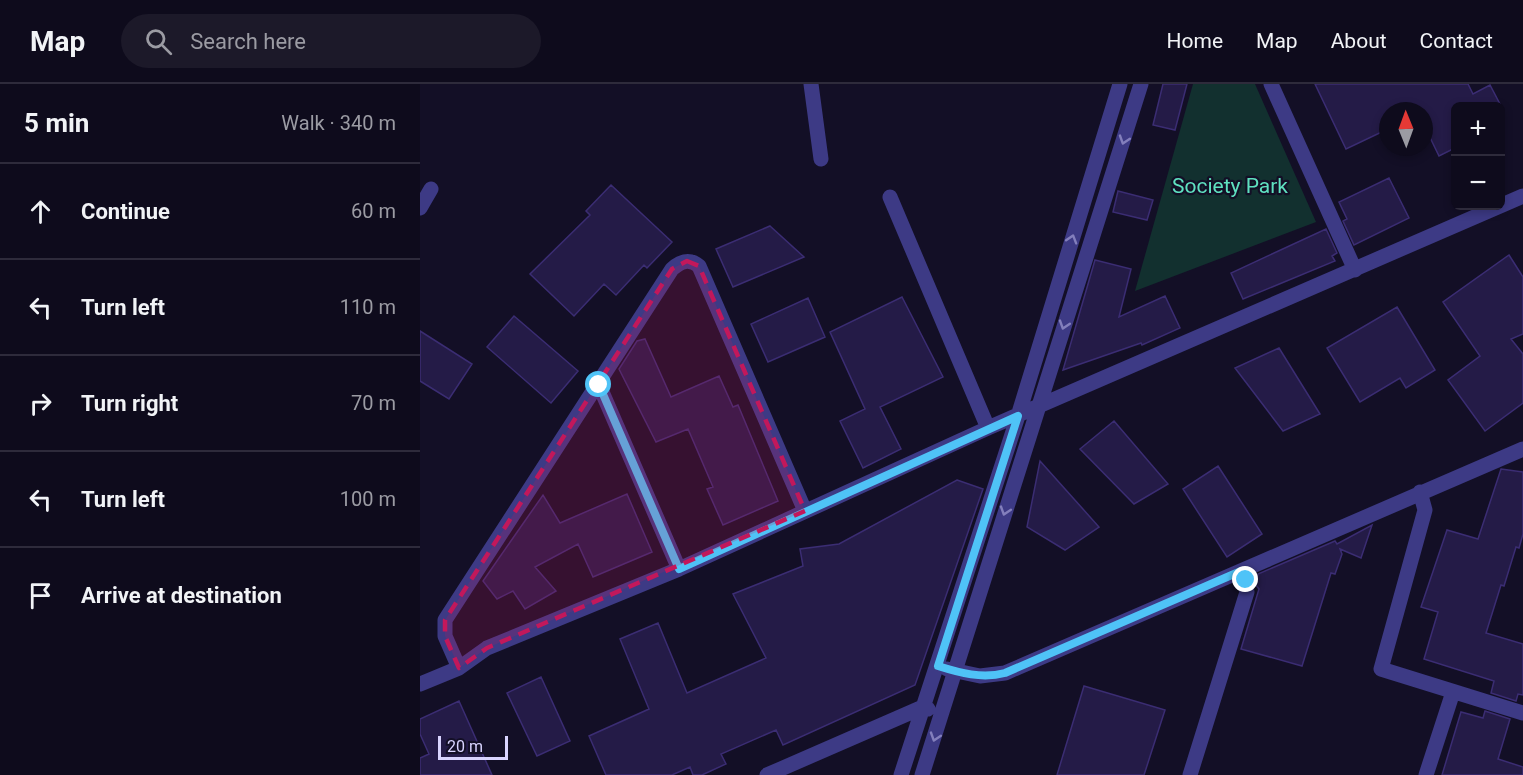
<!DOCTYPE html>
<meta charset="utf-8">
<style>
:root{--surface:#0e0b1c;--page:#1c1929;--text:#f1f3f6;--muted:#9b9ba3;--line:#2e2b3b}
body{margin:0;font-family:Roboto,sans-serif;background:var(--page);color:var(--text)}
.controls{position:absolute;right:18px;top:18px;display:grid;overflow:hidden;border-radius:9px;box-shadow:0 3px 9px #0003}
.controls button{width:54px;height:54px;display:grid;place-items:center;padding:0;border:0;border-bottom:2px solid var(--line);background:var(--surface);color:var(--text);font:30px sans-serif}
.compass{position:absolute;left:959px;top:18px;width:54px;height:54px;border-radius:50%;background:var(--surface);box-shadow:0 3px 9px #0003;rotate:359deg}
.scale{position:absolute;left:18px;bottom:15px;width:70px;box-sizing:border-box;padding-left:6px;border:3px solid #d9d4ff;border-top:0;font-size:16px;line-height:21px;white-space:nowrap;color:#d9d4ff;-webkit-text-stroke:4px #130f26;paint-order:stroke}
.stop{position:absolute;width:18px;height:18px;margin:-14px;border:4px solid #4fc3f7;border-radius:50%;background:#fff}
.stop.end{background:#4fc3f7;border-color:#fff;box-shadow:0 2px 6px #0008}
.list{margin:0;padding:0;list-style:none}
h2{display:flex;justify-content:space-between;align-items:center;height:78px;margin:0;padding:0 24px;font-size:26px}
h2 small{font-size:20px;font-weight:400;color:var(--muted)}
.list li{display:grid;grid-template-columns:39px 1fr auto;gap:18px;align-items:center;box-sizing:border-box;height:96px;padding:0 24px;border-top:2px solid var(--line)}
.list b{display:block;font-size:22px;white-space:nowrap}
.list em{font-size:20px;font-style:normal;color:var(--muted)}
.icon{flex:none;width:33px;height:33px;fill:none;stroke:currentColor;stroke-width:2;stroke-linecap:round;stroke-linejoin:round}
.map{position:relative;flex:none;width:1103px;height:691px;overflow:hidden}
header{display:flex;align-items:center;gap:36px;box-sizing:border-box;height:84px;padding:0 30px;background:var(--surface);border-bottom:2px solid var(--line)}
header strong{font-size:28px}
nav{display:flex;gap:33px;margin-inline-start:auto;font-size:21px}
.search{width:420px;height:54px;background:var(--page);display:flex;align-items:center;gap:15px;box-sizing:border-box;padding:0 21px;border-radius:33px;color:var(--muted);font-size:22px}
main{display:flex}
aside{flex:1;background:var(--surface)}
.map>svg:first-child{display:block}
.green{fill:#12302f}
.building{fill:#241b47;stroke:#3b2d73;stroke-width:1.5}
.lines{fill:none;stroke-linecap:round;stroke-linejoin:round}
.minor{stroke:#3d3a85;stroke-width:15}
.oneway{stroke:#837fbc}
.route{stroke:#4fc3f7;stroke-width:8}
.marked{fill:#c2185b;fill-opacity:0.2;stroke:#c2185b;stroke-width:4.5;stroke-dasharray:12 8;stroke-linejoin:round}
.labels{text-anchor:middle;stroke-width:4.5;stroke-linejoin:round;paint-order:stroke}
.park-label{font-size:21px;fill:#5fe0c0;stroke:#130f26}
</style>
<header>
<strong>Map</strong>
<div class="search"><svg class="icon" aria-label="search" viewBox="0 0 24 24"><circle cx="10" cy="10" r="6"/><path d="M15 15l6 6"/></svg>Search here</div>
<nav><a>Home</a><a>Map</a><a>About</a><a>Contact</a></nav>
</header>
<main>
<aside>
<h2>5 min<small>Walk · 340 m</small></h2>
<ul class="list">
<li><svg class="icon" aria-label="ahead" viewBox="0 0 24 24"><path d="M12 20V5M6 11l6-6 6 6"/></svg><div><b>Continue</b></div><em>60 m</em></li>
<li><svg class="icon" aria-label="left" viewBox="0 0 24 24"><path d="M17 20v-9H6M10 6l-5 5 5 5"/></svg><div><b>Turn left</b></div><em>110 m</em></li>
<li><svg class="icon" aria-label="right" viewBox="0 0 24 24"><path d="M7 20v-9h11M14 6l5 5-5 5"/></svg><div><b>Turn right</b></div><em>70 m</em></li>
<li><svg class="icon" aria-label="left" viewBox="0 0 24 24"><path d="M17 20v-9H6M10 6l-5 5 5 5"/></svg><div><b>Turn left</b></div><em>100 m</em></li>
<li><svg class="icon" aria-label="arrive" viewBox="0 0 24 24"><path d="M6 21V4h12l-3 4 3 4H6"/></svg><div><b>Arrive at destination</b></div></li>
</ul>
</aside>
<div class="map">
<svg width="1103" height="691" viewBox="0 0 1103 691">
<rect width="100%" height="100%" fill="#130f26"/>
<path class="green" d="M773 0H835L896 138 715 207Z"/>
<path class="building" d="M743 0H767L755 46 733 41Z
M895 0H1048L1053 10 1070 1 1081 22H1035V64L1019 72 1004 41V27H968V45L926 65Z
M969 94 989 134 934 161 923 137 927 135 919 118Z
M191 101 252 158 227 184 224 181 196 211 184 200 154 232 110 190 170 131 166 127Z
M698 107 733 116 727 136 693 128Z
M350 142 384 173 313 203 296 165Z
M906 145 917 169 912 172 915 177 823 215 811 189Z
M1089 171 1103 193V250L1091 255 1103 270V319L1065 347 1028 296 1060 272 1023 218Z
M675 176 711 185 699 233 745 212 760 244 722 261 721 259 643 286Z
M482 213 523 293 460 323 481 365 443 384 420 337 445 325 410 248Z
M388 214 405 253 348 278 331 240Z
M977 223 1015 286 986 304 980 294 940 318 907 264Z
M94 232 158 287 131 319 67 263Z
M0 247 52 280 29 315 0 297Z
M225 255 251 313 299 292 313 323 318 321 358 417 303 441 287 405 293 403 268 345 236 358 199 285 217 257Z
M859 264 900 330 863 347 815 284Z
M694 337 748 400 714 420 660 365Z
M620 377 679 443 645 466 607 443Z
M798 382 842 450 807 473 763 405Z
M1081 385 1103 388V450L1099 464 1096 463 1084 502 1081 501 1066 549 1103 560V611L1098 610 1096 617 1071 609 1074 597 1004 575 1018 528 1001 523 1027 446 1058 455Z
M537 396 563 405 495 601 363 661 356 646 301 670 306 680 282 691H273L270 683 252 691H186L169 652 229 625 200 555 238 539 267 609 346 574 313 510 383 482 380 465 419 460Z
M207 410 232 468 173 493 158 460 115 483 136 507 105 525 93 507 77 515 63 497 123 411 140 439Z
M952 441 941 474 920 465 922 470 915 490 911 489 882 582 821 565 839 505 835 500 838 490 915 457 917 460Z
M121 593 150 657 117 672 87 609Z
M664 602 745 626 724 691H637Z
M39 617 72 691H0V674L9 670 0 650V635Z
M1065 627 1090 635 1078 675 1103 683V691H1022L1041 628 1063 634Z"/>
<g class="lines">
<path class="minor" d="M391 0 401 75
M851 0 935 186
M470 113 568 344
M0 124 11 105
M179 301 259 485
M1000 408 1005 426 961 585 1103 629
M39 584 25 552V536L252 185C261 177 269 174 279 182L385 427
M527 585 560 592 585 589 1103 365
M0 600 39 584 67 564 259 485 568 344 1103 112
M347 691 503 623 508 625
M481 691 598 332 700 0
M502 691 721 0
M770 691 827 508 821 487
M1006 691 1033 608"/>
</g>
<defs><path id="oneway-chevron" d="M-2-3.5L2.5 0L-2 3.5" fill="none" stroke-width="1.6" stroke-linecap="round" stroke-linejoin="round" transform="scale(1.5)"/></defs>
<g class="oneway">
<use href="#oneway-chevron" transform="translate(704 56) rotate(108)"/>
<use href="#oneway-chevron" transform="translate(652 155) rotate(-73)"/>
<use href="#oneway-chevron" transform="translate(644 241) rotate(108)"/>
<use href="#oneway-chevron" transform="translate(585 427) rotate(108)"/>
<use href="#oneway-chevron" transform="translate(515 653) rotate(108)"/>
</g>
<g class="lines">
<path class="route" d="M179 301 259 485 598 332 518 582C540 589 562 595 585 589L821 487 826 496"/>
</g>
<path class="marked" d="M267 177 279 182 385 427 67 564 39 584 25 552V536L252 185Z"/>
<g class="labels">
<g class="park-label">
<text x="810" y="109">Society Park</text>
</g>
</g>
</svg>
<div class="controls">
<button>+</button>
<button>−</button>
</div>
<svg class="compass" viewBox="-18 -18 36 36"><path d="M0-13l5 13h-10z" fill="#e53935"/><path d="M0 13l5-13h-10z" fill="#9b9ba3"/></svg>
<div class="scale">20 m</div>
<div class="stop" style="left:179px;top:301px"></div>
<div class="stop end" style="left:826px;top:496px"></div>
</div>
</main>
